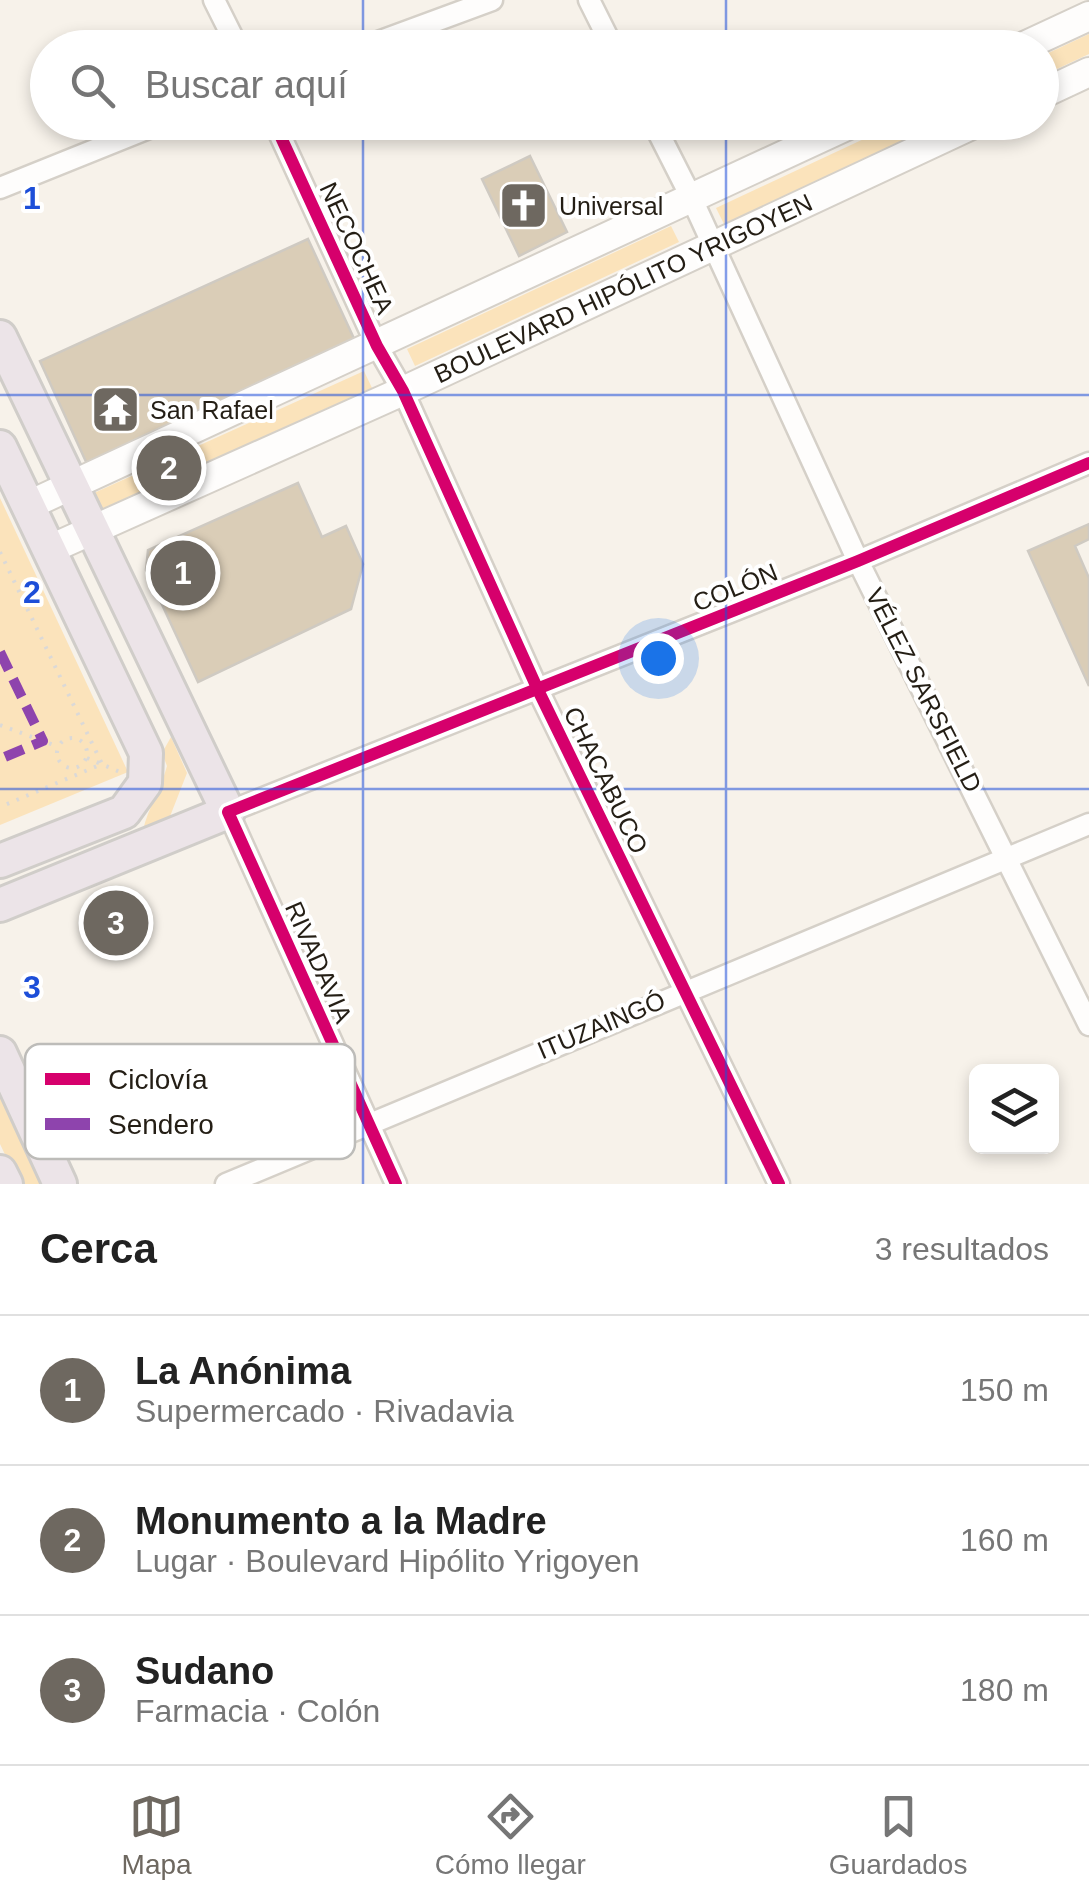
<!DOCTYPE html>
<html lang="es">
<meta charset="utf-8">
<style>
:root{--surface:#fff;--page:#f6f6f6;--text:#222;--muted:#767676;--line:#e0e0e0;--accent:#6e6860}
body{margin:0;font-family:Arial,sans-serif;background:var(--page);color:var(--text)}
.controls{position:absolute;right:30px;bottom:30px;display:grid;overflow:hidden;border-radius:15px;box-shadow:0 5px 15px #0003}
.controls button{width:90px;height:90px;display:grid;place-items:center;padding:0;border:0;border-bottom:2px solid var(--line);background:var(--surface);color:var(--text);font:50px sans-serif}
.you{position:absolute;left:658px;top:658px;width:35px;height:35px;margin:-25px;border:8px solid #fff;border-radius:50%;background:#1a73e8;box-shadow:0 0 0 15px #1a73e833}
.badge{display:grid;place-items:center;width:65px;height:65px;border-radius:50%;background:var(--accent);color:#fff;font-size:32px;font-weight:700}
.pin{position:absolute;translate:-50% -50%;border:5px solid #fff;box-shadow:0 2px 10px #0006}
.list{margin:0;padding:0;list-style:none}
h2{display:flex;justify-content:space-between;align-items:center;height:130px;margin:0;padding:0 40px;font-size:42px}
h2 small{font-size:32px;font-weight:400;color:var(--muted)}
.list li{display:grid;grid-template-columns:65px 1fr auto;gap:30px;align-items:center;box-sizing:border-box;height:150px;padding:0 40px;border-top:2px solid var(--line)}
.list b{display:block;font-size:38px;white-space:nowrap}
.list p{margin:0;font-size:32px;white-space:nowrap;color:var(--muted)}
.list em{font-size:32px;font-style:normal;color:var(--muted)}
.icon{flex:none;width:55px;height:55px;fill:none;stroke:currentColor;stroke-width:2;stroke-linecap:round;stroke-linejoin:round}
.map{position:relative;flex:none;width:1089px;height:1184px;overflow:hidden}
.search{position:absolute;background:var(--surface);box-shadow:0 5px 15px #0003;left:30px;right:30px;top:30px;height:110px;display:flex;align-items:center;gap:25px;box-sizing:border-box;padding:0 35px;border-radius:55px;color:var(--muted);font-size:38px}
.sheet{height:580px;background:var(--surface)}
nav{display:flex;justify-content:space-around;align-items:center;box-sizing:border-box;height:140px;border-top:2px solid var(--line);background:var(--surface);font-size:28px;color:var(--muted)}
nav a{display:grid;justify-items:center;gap:5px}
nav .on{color:var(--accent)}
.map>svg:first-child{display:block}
.green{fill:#fbe3bb}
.building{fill:#dacdb7;stroke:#cfcac2;stroke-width:2.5}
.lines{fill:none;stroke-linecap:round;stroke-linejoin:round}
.street-casing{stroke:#d5d0c8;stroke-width:25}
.secondary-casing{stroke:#d5d0c8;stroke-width:32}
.primary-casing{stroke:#d0cdc9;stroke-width:38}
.path{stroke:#dbd9d7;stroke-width:4;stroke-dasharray:2.5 8;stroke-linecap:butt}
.street{stroke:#fefdfc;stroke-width:20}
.secondary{stroke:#fefdfc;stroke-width:28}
.primary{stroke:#ece4e8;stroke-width:32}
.quiet{stroke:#8e44ad;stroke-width:10;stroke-dasharray:20 10;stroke-linecap:butt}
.cycleway-casing{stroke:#fff;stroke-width:19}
.cycleway{stroke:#d6006c;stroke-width:12}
.grid{fill:none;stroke:#1d4ed8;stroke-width:2.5;stroke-opacity:0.55}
.labels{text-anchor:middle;stroke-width:8;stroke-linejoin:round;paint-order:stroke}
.poi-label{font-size:25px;fill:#241e15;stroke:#fff;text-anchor:start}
.street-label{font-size:25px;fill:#241e15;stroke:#fff}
.key{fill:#fff;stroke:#bdbcb9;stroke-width:2.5}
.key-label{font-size:28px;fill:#241e15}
.grid-label{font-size:32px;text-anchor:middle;font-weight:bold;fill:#1d4ed8;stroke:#fff;stroke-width:8;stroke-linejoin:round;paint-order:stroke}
</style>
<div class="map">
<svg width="1089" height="1184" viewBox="0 0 1089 1184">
<rect width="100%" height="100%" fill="#f7f2ea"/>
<path class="green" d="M1089 34V54L1042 76V56Z
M898 123H941L724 224 716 208Z
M671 226 679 242 415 366 407 349Z
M364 371 372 388 102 509 94 493Z
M0 498 128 772 0 825Z
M171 737 187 773 169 819 143 830C148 808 161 789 167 766L162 753Z
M0 1078 50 1184H19L0 1144Z"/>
<path class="building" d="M530 156 567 232 519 256 482 179Z
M308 239 356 343 88 466 40 361Z
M298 483 322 537 346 526 363 564 351 609 198 682 146 570 148 550Z
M1089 524V539L1075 546 1089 578V686L1028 551Z"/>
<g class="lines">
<defs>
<path id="street" d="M214 0 238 48
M589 0 613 48
M362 48 492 0
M274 122 377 346 403 391 538 690 779 1184
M653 122 691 197 858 561 1089 1025
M0 188 164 122
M226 1184 1089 824
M396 1184 228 812 858 561 1089 463"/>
<path id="secondary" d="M1020 48 1089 16
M1042 94 1089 72
M27 506 855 122
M48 550 403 391 978 122"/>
<path id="primary" d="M0 337 228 812 0 905
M0 447 146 753 145 783 124 812 0 861
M0 1053 60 1184
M0 1172 6 1184"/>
</defs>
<use href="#street" class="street-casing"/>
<use href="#secondary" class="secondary-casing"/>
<use href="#primary" class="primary-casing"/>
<path class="path" d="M0 552 102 764 0 807
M0 725 59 747
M57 753a15 15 0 1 1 30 0a15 15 0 1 1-30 0Z
M87 758 120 772"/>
<use href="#street" class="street"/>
<use href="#secondary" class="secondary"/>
<use href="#primary" class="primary"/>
<path class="quiet" d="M0 652 43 741 0 759"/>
<defs>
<path id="cycleway" d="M274 122 377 346 403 391 538 690 779 1184
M396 1184 228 812 858 561 1089 463"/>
</defs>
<use href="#cycleway" class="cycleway-casing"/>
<use href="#cycleway" class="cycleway"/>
</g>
<path class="grid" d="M363 0V48M726 0V48M363 122V1184M726 122V1184M0 395H1089M0 789H1089"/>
<defs>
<symbol id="church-square" viewBox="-11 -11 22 22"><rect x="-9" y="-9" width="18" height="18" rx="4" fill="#6e6860" stroke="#fff"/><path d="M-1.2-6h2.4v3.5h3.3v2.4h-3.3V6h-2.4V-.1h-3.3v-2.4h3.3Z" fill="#fff"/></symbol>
<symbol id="temple-square" viewBox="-11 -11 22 22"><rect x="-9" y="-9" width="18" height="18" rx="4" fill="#6e6860" stroke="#fff"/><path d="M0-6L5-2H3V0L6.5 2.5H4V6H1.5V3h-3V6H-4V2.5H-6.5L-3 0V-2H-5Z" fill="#fff"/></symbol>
</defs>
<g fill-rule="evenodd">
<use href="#church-square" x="496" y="178" width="55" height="55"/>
<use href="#temple-square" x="88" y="382" width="55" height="55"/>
</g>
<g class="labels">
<g class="poi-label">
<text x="559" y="215">Universal</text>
<text x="150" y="419">San Rafael</text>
</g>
<g class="street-label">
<text transform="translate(357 248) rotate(65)" y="9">NECOCHEA</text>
<text transform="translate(623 288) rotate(-25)" y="9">BOULEVARD HIPÓLITO YRIGOYEN</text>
<text transform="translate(735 587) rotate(-22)" y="9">COLÓN</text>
<text transform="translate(924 690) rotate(63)" y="9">VÉLEZ SARSFIELD</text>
<text transform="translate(606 780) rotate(64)" y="9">CHACABUCO</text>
<text transform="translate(319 962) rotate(66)" y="9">RIVADAVIA</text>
<text transform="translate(601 1025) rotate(-23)" y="9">ITUZAINGÓ</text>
</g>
</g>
<rect x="25" y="1044" width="330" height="115" rx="15" class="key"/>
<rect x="45" y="1073" width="45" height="12" fill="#d6006c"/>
<rect x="45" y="1118" width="45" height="12" fill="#8e44ad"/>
<g class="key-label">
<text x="108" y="1089">Ciclovía</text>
<text x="108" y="1134">Sendero</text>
</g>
<g class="grid-label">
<text x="32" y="209">1</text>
<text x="32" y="603">2</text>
<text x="32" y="998">3</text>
</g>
</svg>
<div class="controls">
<button><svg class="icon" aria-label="layers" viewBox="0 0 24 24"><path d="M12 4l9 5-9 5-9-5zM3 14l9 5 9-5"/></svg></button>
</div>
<div class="you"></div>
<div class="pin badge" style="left:183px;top:573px">1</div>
<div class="pin badge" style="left:169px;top:468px">2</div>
<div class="pin badge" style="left:116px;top:923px">3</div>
<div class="search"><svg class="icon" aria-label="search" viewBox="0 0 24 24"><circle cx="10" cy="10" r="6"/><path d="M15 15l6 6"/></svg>Buscar aquí</div>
</div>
<section class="sheet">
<h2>Cerca<small>3 resultados</small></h2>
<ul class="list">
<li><span class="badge">1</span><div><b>La Anónima</b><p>Supermercado · Rivadavia</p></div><em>150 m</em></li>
<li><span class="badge">2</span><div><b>Monumento a la Madre</b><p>Lugar · Boulevard Hipólito Yrigoyen</p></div><em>160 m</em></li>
<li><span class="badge">3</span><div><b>Sudano</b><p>Farmacia · Colón</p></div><em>180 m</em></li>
</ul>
</section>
<nav>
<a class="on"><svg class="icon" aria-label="map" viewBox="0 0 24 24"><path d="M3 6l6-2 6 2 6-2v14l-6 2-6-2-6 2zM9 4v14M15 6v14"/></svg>Mapa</a>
<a><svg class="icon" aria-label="directions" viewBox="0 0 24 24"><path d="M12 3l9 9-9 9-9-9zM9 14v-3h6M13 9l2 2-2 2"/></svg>Cómo llegar</a>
<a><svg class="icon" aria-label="saved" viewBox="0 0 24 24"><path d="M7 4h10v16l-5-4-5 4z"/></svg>Guardados</a>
</nav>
